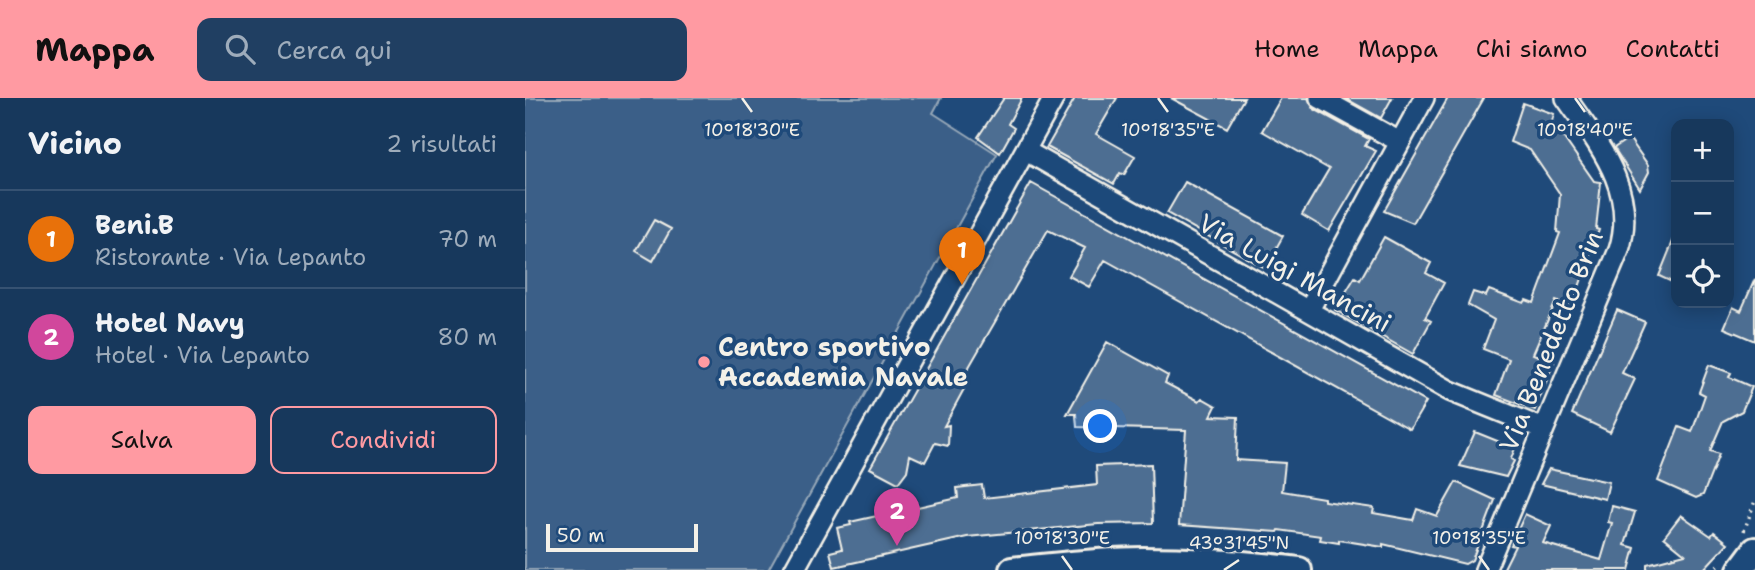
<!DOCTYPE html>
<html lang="it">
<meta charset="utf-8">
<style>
:root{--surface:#17385c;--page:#203f62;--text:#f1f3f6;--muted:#9eacbb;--line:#365272;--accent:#ff9aa2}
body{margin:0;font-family:"Shantell Sans",sans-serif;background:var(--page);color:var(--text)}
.controls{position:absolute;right:21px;top:21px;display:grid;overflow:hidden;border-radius:14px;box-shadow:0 4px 18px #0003}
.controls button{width:63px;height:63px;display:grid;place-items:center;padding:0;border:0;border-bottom:2px solid var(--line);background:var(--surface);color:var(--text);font:35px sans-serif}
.scale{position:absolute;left:21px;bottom:18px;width:152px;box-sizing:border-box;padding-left:7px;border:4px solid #f4f1e8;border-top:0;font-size:19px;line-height:24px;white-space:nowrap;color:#f4f1e8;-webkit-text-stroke:5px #1f4a7a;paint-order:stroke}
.you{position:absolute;left:576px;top:329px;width:24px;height:24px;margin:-18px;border:5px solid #fff;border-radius:50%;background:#1a73e8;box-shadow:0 0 0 10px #1a73e833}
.badge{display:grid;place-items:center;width:46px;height:46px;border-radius:50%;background:var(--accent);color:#fff;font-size:23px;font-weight:700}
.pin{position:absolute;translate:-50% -58px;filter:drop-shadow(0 2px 4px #0008)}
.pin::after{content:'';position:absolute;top:37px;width:24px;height:21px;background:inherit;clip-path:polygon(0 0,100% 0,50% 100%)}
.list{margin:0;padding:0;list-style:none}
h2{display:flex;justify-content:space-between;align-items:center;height:91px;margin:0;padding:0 28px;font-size:30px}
h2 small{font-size:23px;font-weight:400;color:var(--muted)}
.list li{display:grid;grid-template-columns:46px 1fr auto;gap:21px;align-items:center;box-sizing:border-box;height:98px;padding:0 28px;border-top:2px solid var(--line)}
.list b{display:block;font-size:26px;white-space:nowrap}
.list p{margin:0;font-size:23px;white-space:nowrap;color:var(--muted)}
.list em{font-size:23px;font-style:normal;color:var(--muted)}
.actions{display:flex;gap:14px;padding:21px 28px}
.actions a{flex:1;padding:16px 0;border:2px solid var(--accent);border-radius:14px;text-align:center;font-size:24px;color:var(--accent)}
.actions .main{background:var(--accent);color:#111}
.icon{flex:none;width:38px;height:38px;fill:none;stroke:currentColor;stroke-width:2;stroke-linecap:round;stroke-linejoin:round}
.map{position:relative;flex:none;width:1230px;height:472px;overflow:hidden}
header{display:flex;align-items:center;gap:42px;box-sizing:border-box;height:98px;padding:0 35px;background:var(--accent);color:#111}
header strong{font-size:33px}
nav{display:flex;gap:38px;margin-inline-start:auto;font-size:24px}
.search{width:490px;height:63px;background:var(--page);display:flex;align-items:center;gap:18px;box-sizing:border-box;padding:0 24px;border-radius:14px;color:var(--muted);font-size:26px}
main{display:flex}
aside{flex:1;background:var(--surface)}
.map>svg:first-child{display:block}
.green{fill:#3a5f88;stroke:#97a8b8;stroke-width:2}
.building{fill:#4d6e92;stroke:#f4f1e8;stroke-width:2}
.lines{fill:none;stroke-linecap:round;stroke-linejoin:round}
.minor-casing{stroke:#f4f1e8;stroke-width:24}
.major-casing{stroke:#f4f1e8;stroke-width:30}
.path{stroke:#f4f1e8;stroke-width:3.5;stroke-dasharray:2 5;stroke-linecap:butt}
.minor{stroke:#1f4a7a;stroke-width:19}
.major{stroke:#1f4a7a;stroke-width:24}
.ticks{fill:none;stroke:#f4f1e8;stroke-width:2.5}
.poi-dot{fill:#ff9aa2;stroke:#1f4a7a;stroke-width:2.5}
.labels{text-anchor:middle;stroke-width:7;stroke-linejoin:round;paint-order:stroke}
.street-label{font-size:26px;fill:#f4f1e8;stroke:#1f4a7a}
.poi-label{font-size:26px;font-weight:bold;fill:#f4f1e8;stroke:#1f4a7a;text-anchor:start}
.ticks-label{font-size:18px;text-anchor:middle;fill:#f4f1e8;stroke:#1f4a7a;stroke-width:7;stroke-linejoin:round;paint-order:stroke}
</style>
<header>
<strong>Mappa</strong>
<div class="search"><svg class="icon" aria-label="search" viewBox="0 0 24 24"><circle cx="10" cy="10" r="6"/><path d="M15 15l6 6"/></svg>Cerca qui</div>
<nav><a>Home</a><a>Mappa</a><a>Chi siamo</a><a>Contatti</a></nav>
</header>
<main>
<aside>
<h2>Vicino<small>2 risultati</small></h2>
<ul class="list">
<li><span class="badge" style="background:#e8710a">1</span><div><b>Beni.B</b><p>Ristorante · Via Lepanto</p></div><em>70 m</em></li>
<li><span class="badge" style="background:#d1479c">2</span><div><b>Hotel Navy</b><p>Hotel · Via Lepanto</p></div><em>80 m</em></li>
</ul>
<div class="actions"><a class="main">Salva</a><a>Condividi</a></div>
</aside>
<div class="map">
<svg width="1230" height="472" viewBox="0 0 1230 472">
<rect width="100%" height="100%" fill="#1f4a7a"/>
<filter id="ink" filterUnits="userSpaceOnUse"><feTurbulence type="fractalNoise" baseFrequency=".0143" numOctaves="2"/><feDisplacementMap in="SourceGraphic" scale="14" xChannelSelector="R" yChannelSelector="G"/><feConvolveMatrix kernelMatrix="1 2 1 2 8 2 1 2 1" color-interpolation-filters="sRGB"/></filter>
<g filter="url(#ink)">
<path class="green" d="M0 0H416L408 15 472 56 243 472H0Z"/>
<path class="building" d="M479 0H497L483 26 489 30 475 55 453 39Z
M550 0H592L571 36 610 58 599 77 595 75 589 86 522 49Z
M646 0H719L702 30Z
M756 0H783L789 11 844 41 840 48 851 53 804 133 777 117 804 71 737 33Z
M820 0H867L856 20Z
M923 0H959L888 125 859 113Z
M998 5 1029 16 1027 23 1069 83 1076 84 1071 131 1074 132 1047 209 1031 203 1008 256 1029 264 1010 312 971 297 984 261 958 251 969 222 943 207 948 194 961 198 964 192 999 205 1001 202 1009 205 1035 135 1032 134 1035 96 1005 52 985 44Z
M1104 40 1123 67 1124 74 1115 91 1089 50Z
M660 84 758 138 740 170 642 115Z
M506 85 901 304 885 331 580 162 564 189 544 178 560 150 523 132 433 288 439 291 419 328 424 327 423 348 410 345 400 364 385 357 382 373 373 385 345 370Z
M129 122 146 131 128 163 111 153Z
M1151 136V186L1134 178Z
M859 139 906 165 901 175 919 185 900 220 906 223 888 256 810 212 830 179 835 182Z
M1230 181V243L1199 230 1208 209 1216 213Z
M1092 212 1120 224 1097 275 1110 281 1085 334 1047 316Z
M582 244 643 278 640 285 674 303 677 300 691 308 686 318 713 319 711 362 760 365 757 393 799 400V403L849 410 848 415 888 422 892 411 912 418 931 384 970 402 947 462 940 466 858 446V449L814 442V445L795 442 796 438 754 432 753 434 654 427 661 332 552 329 551 316H542Z
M1184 267 1206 275 1204 279 1227 289 1217 313 1198 323 1185 353 1194 356 1178 397 1171 400 1133 383 1154 329 1167 334 1180 297 1174 294Z
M950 334 990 350 986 361 989 363 981 379 935 368Z
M626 366 628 425 573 426 442 439 309 469 305 454 317 451 312 430 326 427 325 424 433 400 432 390 457 387 459 400 572 387 571 368Z
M1024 371 1084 384 1080 401 1016 386Z
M1087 408 1110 414 1100 447 1110 450 1104 472H978L990 448 986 447 1000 416 1026 428 1018 445 1076 462 1087 425 1083 424Z
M1156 417 1186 438 1189 434 1203 445 1178 472H1122V466L1160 456 1139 439Z"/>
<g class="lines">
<defs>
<path id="minor" d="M795 0 875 44
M501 53 925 293 1019 331
M784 212 899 0
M269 472 529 0
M960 472 1094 152C1113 92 1073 46 1041 0"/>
<path id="major" d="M487 472C530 468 573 462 617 462 669 462 722 465 774 472
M1215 472 1230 452"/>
</defs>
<use href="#minor" class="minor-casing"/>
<use href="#major" class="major-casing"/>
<path class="path" d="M1219 433 1230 403
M1186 472 1193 467"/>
<use href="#minor" class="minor"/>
<use href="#major" class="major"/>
</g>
</g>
<path class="ticks" d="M217 0 227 14M633 0 643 14M1050 0 1060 14M537 458 547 472M954 458 964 472M699 472 714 462"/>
<circle class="poi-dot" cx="179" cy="264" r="7"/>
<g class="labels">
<g class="street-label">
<text transform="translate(770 175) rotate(29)" y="9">Via Luigi Mancini</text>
<text transform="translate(1026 243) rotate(-68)" y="9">Via Benedetto Brin</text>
</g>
<g class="poi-label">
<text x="193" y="258">Centro sportivo<tspan x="193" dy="30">Accademia Navale</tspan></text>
</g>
</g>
<g class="ticks-label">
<text x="227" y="38">10°18'30"E</text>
<text x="643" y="38">10°18'35"E</text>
<text x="1060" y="38">10°18'40"E</text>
<text x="537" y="446">10°18'30"E</text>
<text x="954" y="446">10°18'35"E</text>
<text x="714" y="451">43°31'45"N</text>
</g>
</svg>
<div class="controls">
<button>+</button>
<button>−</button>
<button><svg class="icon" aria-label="locate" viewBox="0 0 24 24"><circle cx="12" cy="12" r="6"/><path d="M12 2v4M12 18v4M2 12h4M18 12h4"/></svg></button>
</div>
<div class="scale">50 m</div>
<div class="you"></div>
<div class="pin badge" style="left:437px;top:187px;background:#e8710a">1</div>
<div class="pin badge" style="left:372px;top:448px;background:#d1479c">2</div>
</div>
</main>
